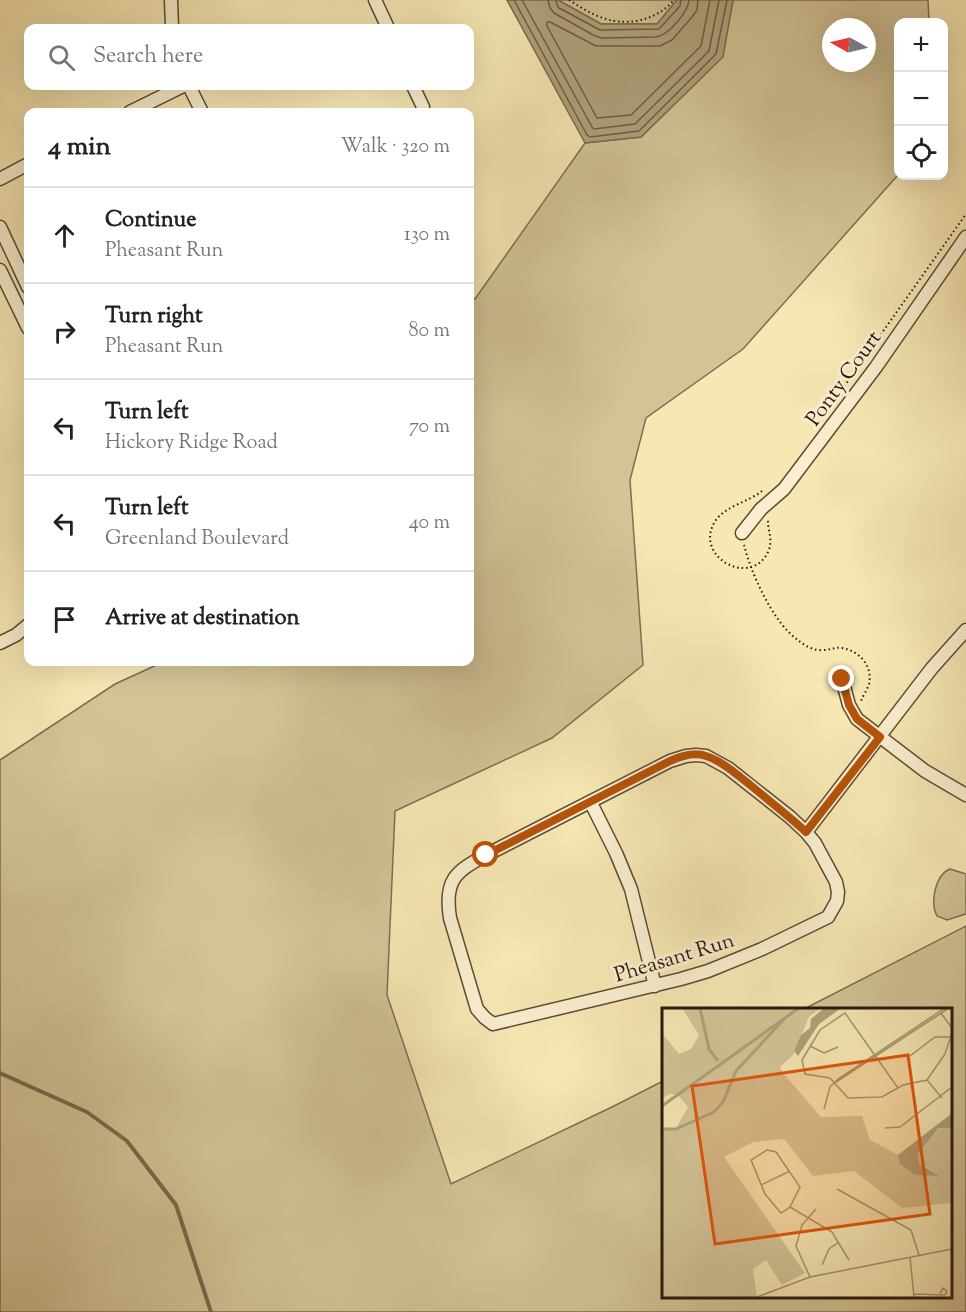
<!DOCTYPE html>
<meta charset="utf-8">
<style>
:root{--surface:#fff;--page:#f6f6f6;--text:#222;--muted:#767676;--line:#e0e0e0}
body{margin:0;font-family:"Sorts Mill Goudy",serif;background:var(--page);color:var(--text)}
.controls{position:absolute;right:18px;top:18px;display:grid;overflow:hidden;border-radius:12px;box-shadow:0 6px 24px #0002}
.controls button{width:54px;height:54px;display:grid;place-items:center;padding:0;border:0;border-bottom:2px solid var(--line);background:var(--surface);color:var(--text);font:30px sans-serif}
.compass{position:absolute;left:822px;top:18px;width:54px;height:54px;border-radius:50%;background:var(--surface);box-shadow:0 6px 24px #0002;rotate:278deg}
.stop{position:absolute;width:18px;height:18px;margin:-14px;border:4px solid #b45309;border-radius:50%;background:#fff}
.stop.end{background:#b45309;border-color:#fff;box-shadow:0 2px 6px #0008}
.list{margin:0;padding:0;list-style:none}
h2{display:flex;justify-content:space-between;align-items:center;height:78px;margin:0;padding:0 24px;font-size:26px}
h2 small{font-size:20px;font-weight:400;color:var(--muted)}
.list li{display:grid;grid-template-columns:39px 1fr auto;gap:18px;align-items:center;box-sizing:border-box;height:96px;padding:0 24px;border-top:2px solid var(--line)}
.list b{display:block;font-size:22px;white-space:nowrap}
.list p{margin:0;font-size:20px;white-space:nowrap;color:var(--muted)}
.list em{font-size:20px;font-style:normal;color:var(--muted)}
.icon{flex:none;width:33px;height:33px;fill:none;stroke:currentColor;stroke-width:2;stroke-linecap:round;stroke-linejoin:round}
.map{position:relative;flex:none;width:966px;height:1312px;overflow:hidden}
.search{position:absolute;background:var(--surface);box-shadow:0 6px 24px #0002;left:24px;top:24px;width:450px;height:66px;display:flex;align-items:center;gap:15px;box-sizing:border-box;padding:0 21px;border-radius:12px;color:var(--muted);font-size:22px}
.panel{position:absolute;background:var(--surface);box-shadow:0 6px 24px #0002;left:24px;top:108px;width:450px;height:558px;border-radius:12px}
.map>svg:first-child{display:block}
.green{fill:#d3c497;stroke:#7e6e52;stroke-width:1.5;fill-rule:evenodd}
.water{fill:#b0a07b;stroke:#7a694f;stroke-width:1.5}
.lines{fill:none;stroke-linecap:round;stroke-linejoin:round}
.shore{stroke:#6c5c44;stroke-width:1.5}
.stream{stroke:#7a694f;stroke-width:4}
.street-casing{stroke:#5c4b36;stroke-width:15}
.path{stroke:#29170d;stroke-width:2;stroke-dasharray:1.5 3;stroke-linecap:butt}
.street{stroke:#f9efce;stroke-width:12}
.route{stroke:#b45309;stroke-width:8}
.labels{text-anchor:middle;stroke-width:6;stroke-linejoin:round;paint-order:stroke}
.street-label{font-size:21px;fill:#29170d;stroke:#f9efce}
.inset-river{fill:none;stroke:#b0a07b;stroke-width:3}
.inset-road{fill:none;stroke:#a49471;stroke-width:1.5}
.view{fill:#de560c;fill-opacity:0.15;stroke:#de560c;stroke-width:3}
.inset-edge{fill:none;stroke:#29170d;stroke-width:3}
</style>
<div class="map">
<svg width="966" height="1312" viewBox="0 0 966 1312">
<rect width="100%" height="100%" fill="#f6e7b3"/>
<filter id="stains"><feTurbulence type="fractalNoise" baseFrequency=".00333" numOctaves="4"/><feColorMatrix values="0 0 0 0 .2 0 0 0 0 .09 0 0 0 0 .02 0 0 0 .5 -.17"/></filter>
<radialGradient id="worn" r=".72"><stop offset=".6" stop-color="#630" stop-opacity="0"/><stop offset="1" stop-color="#630" stop-opacity=".3"/></radialGradient>
<path class="green" d="M558 0H677L657 24H601Z
M733 0H928L929 22H898V175L743 349 646 418 630 480 643 665 552 738 395 811 387 995 451 1184 614 1106 663 1081V1296H950V1009H804L966 926V1312H0V760L115 684 163 662H470V300L475 299 585 143 641 137 722 57ZM831 27H867V63H831Z
M950 869 966 874V914L947 920 937 916C930 903 935 875 950 869Z"/>
<path class="water" d="M507 0H558L601 24H657L677 0H733L723 57 641 137 585 143Z"/>
<g class="lines">
<path class="shore" d="M514 0 587 135 590 137 639 131 716 54 727 0
M522 0 592 127 594 129 635 124 709 51 719 0
M548 0 550 8 554 13 595 36 602 38 656 37C669 35 688 12 689 0
M556 0 557 5 559 8 600 30 659 29 680 6 681 0
M698 0 697 10 692 17 672 40 660 46H596L550 22H547V26L597 118 631 115 701 46 710 0"/>
<path class="stream" d="M0 1073 87 1112 127 1141 176 1205 211 1312"/>
<defs>
<path id="street" d="M171 0 172 28
M375 0 388 28
M189 86 202 112
M413 86 423 107 422 112
M130 112 183 86
M0 179 28 164
M0 227 28 287
M0 270 28 328
M742 533 761 509 784 489 876 367 966 237
M0 643 16 635 28 625
M842 679 849 705 857 719 925 771 966 795
M696 755 706 756 728 768 790 817 806 832 815 843 836 882 838 892 837 901 828 917 762 949 708 971 681 979 493 1024 485 1018 477 1009 450 918C444 880 455 872 486 855L670 761 686 756Z
M591 803 616 853 631 889 655 986
M806 832 932 668 966 630"/>
</defs>
<use href="#street" class="street-casing"/>
<path class="path" d="M569 0C580 7 591 14 603 18 628 27 657 20 674 0
M826 412 966 214
M762 491C748 502 726 506 716 520 691 556 752 590 769 550 773 538 767 529 768 518
M744 545C751 573 773 623 798 640 805 646 814 651 823 650 830 650 835 647 841 648 859 650 873 666 869 684 867 690 863 696 861 701"/>
<use href="#street" class="street"/>
</g>
<g class="lines">
<path class="route" d="M486 855 670 761C681 756 695 752 706 756 722 761 736 774 749 784 768 800 788 815 806 832L880 737 857 719 849 705 842 679"/>
</g>
<g class="labels">
<g class="street-label">
<text transform="translate(843 378) rotate(-54)" y="7">Ponty Court</text>
<text transform="translate(674 957) rotate(-17)" y="7">Pheasant Run</text>
</g>
</g>
<g transform="translate(662 1008)">
<rect width="290" height="290" fill="#f6e7b3"/>
<path d="M20 0H159L147 9 131 47 118 59 121 65 159 109 200 108 208 132 236 147 238 156 275 168 257 156 256 146 276 120H289V195L240 200 192 163 151 168 122 131 91 134 62 149 143 265 120 277 104 252 91 261 95 289H0V122H13L26 99 16 87 7 86 0 91V25L17 46 29 41 37 27Z" fill="#d3c497"/>
<path d="M162 0H179L157 16 136 48 132 43 139 27 148 20 149 11ZM289 106V120H276L256 146 257 156 277 168 253 167 238 156 236 147Z" fill="#b0a07b"/>
<path class="inset-river" d="M38 0 47 41 56 53M0 98 137 0M0 121H14L52 104 61 94 74 63 122 11"/>
<path class="inset-road" d="M279 5 290 20M148 38 162 45 176 39M248 48 273 29H290M265 72 280 90M174 74 287 0M236 80 183 5 158 22 140 52 143 66 168 70 186 90 220 89 241 77 265 72 283 46 290 25M162 101 168 79 176 71 283 0M223 120 238 119 290 79M105 142 114 144 138 179 128 199 119 205 103 186 89 152ZM99 177 128 163M175 181 249 222 257 247M128 199 170 224 187 252M248 249 252 289M160 257 167 241 177 234M148 269 134 238 140 217 154 201M252 286 283 287 285 283 281 280 278 285M95 289 148 269 290 241"/>
<path class="view" d="M246 47 268 206 53 236 30 78Z"/>
<rect width="290" height="290" class="inset-edge"/>
</g>
<rect width="100%" height="100%" filter="url(#stains)"/>
<rect width="100%" height="100%" fill="url(#worn)"/>
</svg>
<div class="controls">
<button>+</button>
<button>−</button>
<button><svg class="icon" aria-label="locate" viewBox="0 0 24 24"><circle cx="12" cy="12" r="6"/><path d="M12 2v4M12 18v4M2 12h4M18 12h4"/></svg></button>
</div>
<svg class="compass" viewBox="-18 -18 36 36"><path d="M0-13l5 13h-10z" fill="#e53935"/><path d="M0 13l5-13h-10z" fill="#767676"/></svg>
<div class="stop" style="left:486px;top:855px"></div>
<div class="stop end" style="left:842px;top:679px"></div>
<div class="search"><svg class="icon" aria-label="search" viewBox="0 0 24 24"><circle cx="10" cy="10" r="6"/><path d="M15 15l6 6"/></svg>Search here</div>
<section class="panel">
<h2>4 min<small>Walk · 320 m</small></h2>
<ul class="list">
<li><svg class="icon" aria-label="ahead" viewBox="0 0 24 24"><path d="M12 20V5M6 11l6-6 6 6"/></svg><div><b>Continue</b><p>Pheasant Run</p></div><em>130 m</em></li>
<li><svg class="icon" aria-label="right" viewBox="0 0 24 24"><path d="M7 20v-9h11M14 6l5 5-5 5"/></svg><div><b>Turn right</b><p>Pheasant Run</p></div><em>80 m</em></li>
<li><svg class="icon" aria-label="left" viewBox="0 0 24 24"><path d="M17 20v-9H6M10 6l-5 5 5 5"/></svg><div><b>Turn left</b><p>Hickory Ridge Road</p></div><em>70 m</em></li>
<li><svg class="icon" aria-label="left" viewBox="0 0 24 24"><path d="M17 20v-9H6M10 6l-5 5 5 5"/></svg><div><b>Turn left</b><p>Greenland Boulevard</p></div><em>40 m</em></li>
<li><svg class="icon" aria-label="arrive" viewBox="0 0 24 24"><path d="M6 21V4h12l-3 4 3 4H6"/></svg><div><b>Arrive at destination</b></div></li>
</ul>
</section>
</div>
